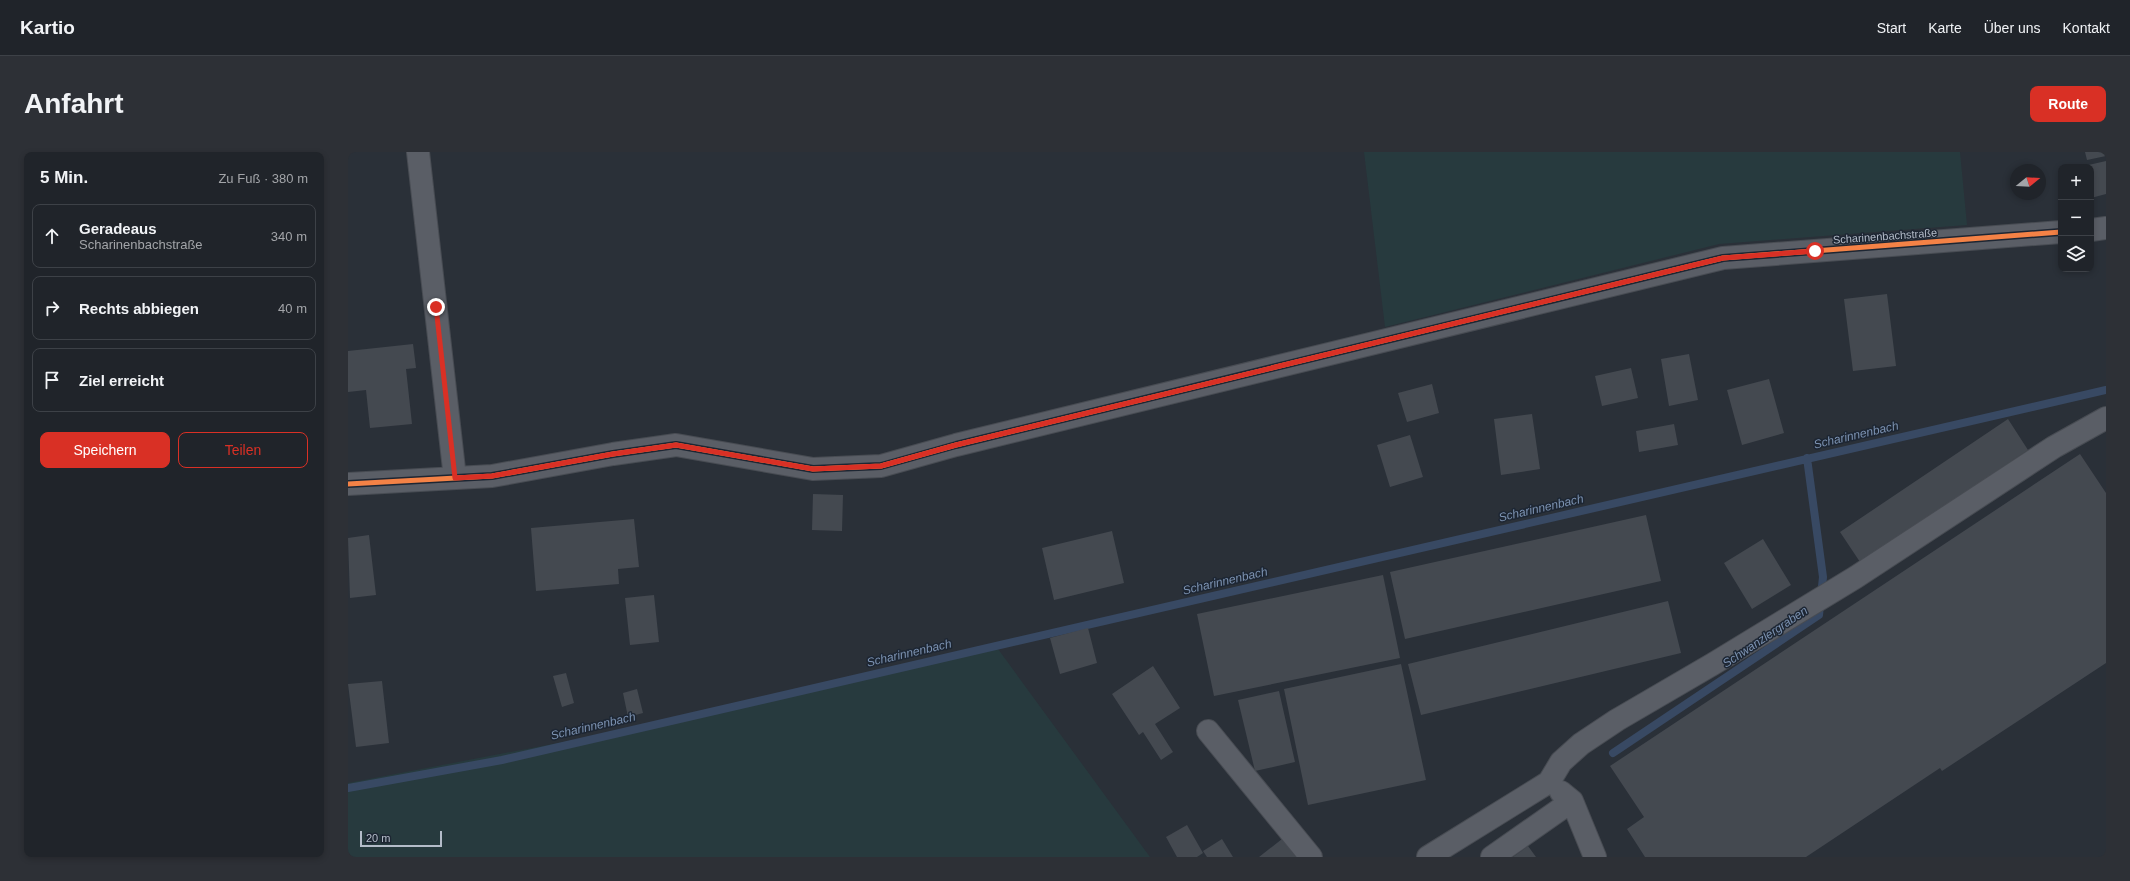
<!DOCTYPE html>
<html lang="de">
<meta charset="utf-8">
<style>
:root{--surface:#20242a;--page:#2d3036;--text:#f1f3f6;--muted:#a2a4a8;--line:#3d4147;--accent:#d93025}
body{margin:0;font-family:Arial,sans-serif;background:var(--page);color:var(--text)}
.controls{position:absolute;right:12px;top:12px;display:grid;overflow:hidden;border-radius:8px;box-shadow:0 2px 6px #0003}
.controls button{width:36px;height:36px;display:grid;place-items:center;padding:0;border:0;border-bottom:1px solid var(--line);background:var(--surface);color:var(--text);font:20px sans-serif}
.compass{position:absolute;left:1662px;top:12px;width:36px;height:36px;border-radius:50%;background:var(--surface);box-shadow:0 2px 6px #0003;rotate:72deg}
.scale{position:absolute;left:12px;bottom:10px;width:82px;box-sizing:border-box;padding-left:4px;border:2px solid #b4bcc9;border-top:0;font-size:11px;line-height:14px;white-space:nowrap;color:#b4bcc9;-webkit-text-stroke:3px #1d2633;paint-order:stroke}
.stop{position:absolute;width:12px;height:12px;margin:-9px;border:3px solid #d93025;border-radius:50%;background:#fff}
.stop.end{background:#d93025;border-color:#fff;box-shadow:0 1px 4px #0008}
.list{margin:0;padding:0;list-style:none}
h2{display:flex;justify-content:space-between;align-items:center;height:52px;margin:0;padding:0 16px;font-size:17px}
h2 small{font-size:13px;font-weight:400;color:var(--muted)}
.list li{display:grid;grid-template-columns:26px 1fr auto;gap:12px;align-items:center;box-sizing:border-box;height:64px;margin:0 8px 8px;padding:0 8px;border:1px solid var(--line);border-radius:8px}
.list b{display:block;font-size:15px;white-space:nowrap}
.list p{margin:0;font-size:13px;white-space:nowrap;color:var(--muted)}
.list em{font-size:13px;font-style:normal;color:var(--muted)}
.actions{display:flex;gap:8px;padding:12px 16px}
.actions a{flex:1;padding:9px 0;border:1px solid var(--accent);border-radius:8px;text-align:center;font-size:14px;color:var(--accent)}
.actions .main{background:var(--accent);color:#fff}
.icon{flex:none;width:22px;height:22px;fill:none;stroke:currentColor;stroke-width:2;stroke-linecap:round;stroke-linejoin:round}
.map{position:relative;flex:none;width:1758px;height:705px;overflow:hidden;border-radius:8px}
header{display:flex;align-items:center;gap:24px;box-sizing:border-box;height:56px;padding:0 20px;background:var(--surface);border-bottom:1px solid var(--line)}
header strong{font-size:19px}
nav{display:flex;gap:22px;margin-inline-start:auto;font-size:14px}
.intro{display:flex;align-items:center;justify-content:space-between;box-sizing:border-box;height:96px;padding:0 24px}
h1{margin:0;font-size:28px}
.button{padding:10px 18px;border-radius:8px;background:var(--accent);color:#fff;font-size:14px;font-weight:700}
main{display:flex;gap:24px;padding:0 24px}
aside{flex:1;background:var(--surface);border-radius:8px;box-shadow:0 2px 6px #0003}
.map>svg:first-child{display:block}
.green{fill:#273a3e}
.lines{fill:none;stroke-linecap:round;stroke-linejoin:round}
.stream{stroke:#384963;stroke-width:8}
.building{fill:#444950}
.minor-casing{stroke:#484c53;stroke-width:24}
.minor{stroke:#5a5e66;stroke-width:22}
.cycleway-casing{stroke:#1d2633;stroke-width:8}
.cycleway{stroke:#f48246;stroke-width:5}
.route{stroke:#d93025;stroke-width:5}
.labels{text-anchor:middle;stroke-width:3;stroke-linejoin:round;paint-order:stroke}
.street-label{font-size:11px;fill:#b4bcc9;stroke:#1d2633}
.water-label{font-size:12px;font-style:italic;fill:#7c92b1;stroke:#1d2633}
</style>
<header>
<strong>Kartio</strong>
<nav><a>Start</a><a>Karte</a><a>Über uns</a><a>Kontakt</a></nav>
</header>
<div class="intro"><h1>Anfahrt</h1><a class="button">Route</a></div>
<main>
<aside>
<h2>5 Min.<small>Zu Fuß · 380 m</small></h2>
<ul class="list">
<li><svg class="icon" aria-label="ahead" viewBox="0 0 24 24"><path d="M12 20V5M6 11l6-6 6 6"/></svg><div><b>Geradeaus</b><p>Scharinenbachstraße</p></div><em>340 m</em></li>
<li><svg class="icon" aria-label="right" viewBox="0 0 24 24"><path d="M7 20v-9h11M14 6l5 5-5 5"/></svg><div><b>Rechts abbiegen</b></div><em>40 m</em></li>
<li><svg class="icon" aria-label="arrive" viewBox="0 0 24 24"><path d="M6 21V4h12l-3 4 3 4H6"/></svg><div><b>Ziel erreicht</b></div></li>
</ul>
<div class="actions"><a class="main">Speichern</a><a>Teilen</a></div>
</aside>
<div class="map">
<svg width="1758" height="705" viewBox="0 0 1758 705">
<rect width="100%" height="100%" fill="#2a3038"/>
<path class="green" d="M1016 0H1612L1619 73 1371 92 1037 175Z
M650 497 802 705H0V631L278 578Z"/>
<g class="lines">
<path class="stream" d="M1265 601 1471 463 1475 425 1459 306
M0 636 154 608 1758 238"/>
</g>
<path class="building" d="M1737 0H1758V4L1739 8Z
M1758 9V42L1743 46V15L1736 14Z
M1539 142 1548 214 1505 219 1496 147Z
M65 192 68 216 58 217 64 272 22 276 18 238 0 240V199Z
M1341 202 1350 248 1321 254 1313 207Z
M1283 216 1290 246 1254 254 1247 224Z
M1421 227 1436 281 1394 293 1379 238Z
M1084 232 1091 261 1059 270 1050 241Z
M1184 262 1192 317 1153 323 1146 267Z
M1660 267 1680 298 1512 410 1492 380Z
M1326 272 1330 293 1291 300 1288 279Z
M1062 283 1075 325 1042 335 1029 293Z
M1732 302 1758 341V511L1594 619 1592 616 1458 705H1297L1279 677 1296 665 1262 614Z
M465 342 495 343 494 379 464 378Z
M1298 363 1313 429 1057 487 1042 420Z
M286 367 291 415 270 417 271 432 188 439 183 376Z
M764 379 776 431 706 448 694 396Z
M21 383 28 443 2 446 0 386Z
M1415 387 1443 433 1404 457 1376 411Z
M1035 423 1052 506 866 544 849 462Z
M306 443 311 490 282 493 277 446Z
M1320 449 1333 501 1073 563 1060 512Z
M740 476 749 511 712 522 702 486Z
M1053 512 1078 628 960 653 936 537Z
M805 514 832 556 807 572 825 600 813 608 795 580 791 583 764 542Z
M218 521 226 551 214 555 205 524Z
M34 529 41 591 8 595 0 532Z
M289 537 295 561 280 565 275 541Z
M931 539 947 610 907 619 890 548Z
M839 673 855 701 849 705H829L818 685Z
M874 687 885 705H859L855 699Z
M934 687 948 705H911Z
M1180 694 1188 705H1165Z"/>
<g class="lines">
<defs>
<path id="minor" d="M70 0 107 326
M1743 78 1758 76
M0 332 144 324 265 302 328 293 465 317 533 314 608 293 1375 106 1713 80
M860 579 963 705
M1213 640 1224 649 1247 705
M1080 705 1201 630 1213 610 1233 592 1269 568 1365 512 1508 425 1706 295 1758 266
M1144 705 1224 649"/>
</defs>
<use href="#minor" class="minor-casing"/>
<use href="#minor" class="minor"/>
<defs>
<path id="cycleway" d="M0 332 144 324 265 302 328 293 465 317 533 314 608 293 1375 106 1713 80"/>
</defs>
<use href="#cycleway" class="cycleway-casing"/>
<use href="#cycleway" class="cycleway"/>
</g>
<g class="lines">
<path class="route" d="M88 155 107 326 144 324 265 302 328 293 465 317 533 314 608 293 1375 106 1467 99"/>
</g>
<g class="labels">
<g class="street-label">
<text transform="translate(1537 84) rotate(-4)" y="4">Scharinenbachstraße</text>
</g>
<g class="water-label">
<text transform="translate(1508 283) rotate(-13)" y="4">Scharinnenbach</text>
<text transform="translate(1193 356) rotate(-13)" y="4">Scharinnenbach</text>
<text transform="translate(877 429) rotate(-13)" y="4">Scharinnenbach</text>
<text transform="translate(1417 485) rotate(-34)" y="4">Schwanzlergraben</text>
<text transform="translate(561 501) rotate(-13)" y="4">Scharinnenbach</text>
<text transform="translate(245 574) rotate(-13)" y="4">Scharinnenbach</text>
</g>
</g>
</svg>
<div class="controls">
<button>+</button>
<button>−</button>
<button><svg class="icon" aria-label="layers" viewBox="0 0 24 24"><path d="M12 4l9 5-9 5-9-5zM3 14l9 5 9-5"/></svg></button>
</div>
<svg class="compass" viewBox="-18 -18 36 36"><path d="M0-13l5 13h-10z" fill="#e53935"/><path d="M0 13l5-13h-10z" fill="#a2a4a8"/></svg>
<div class="scale">20 m</div>
<div class="stop" style="left:1467px;top:99px"></div>
<div class="stop end" style="left:88px;top:155px"></div>
</div>
</main>
